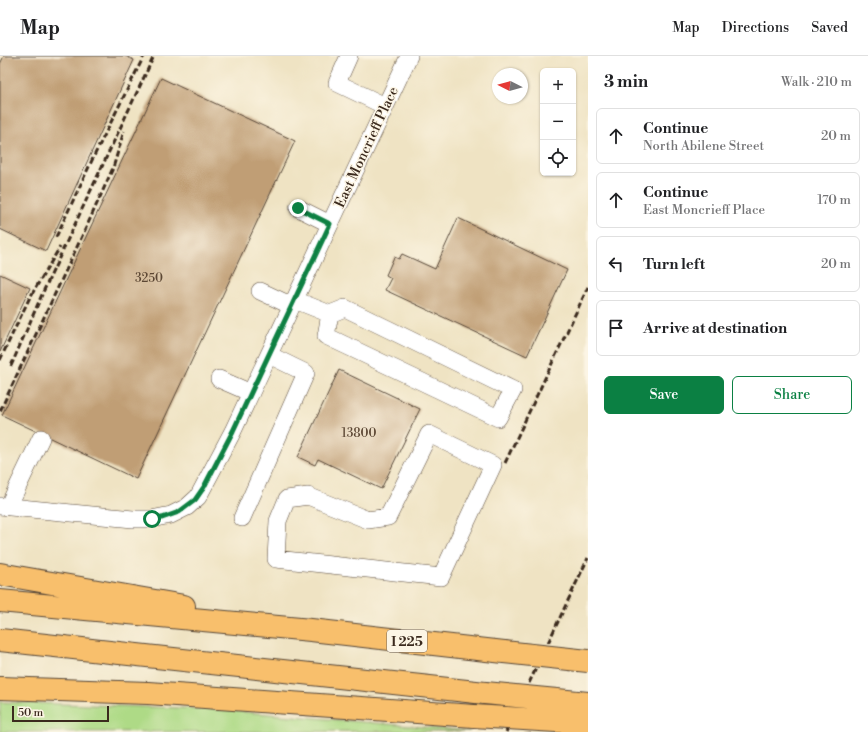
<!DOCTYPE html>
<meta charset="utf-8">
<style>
:root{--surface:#fff;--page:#f2f2f2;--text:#202124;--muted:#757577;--line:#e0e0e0;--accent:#0b8043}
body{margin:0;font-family:"Libre Bodoni",serif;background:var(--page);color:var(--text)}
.controls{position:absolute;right:12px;top:12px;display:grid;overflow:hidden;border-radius:6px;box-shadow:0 1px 3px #0004}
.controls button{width:36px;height:36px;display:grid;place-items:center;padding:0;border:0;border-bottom:1px solid var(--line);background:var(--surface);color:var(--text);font:20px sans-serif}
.compass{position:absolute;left:492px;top:12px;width:36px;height:36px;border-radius:50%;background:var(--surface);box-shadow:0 1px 3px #0004;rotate:276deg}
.scale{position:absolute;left:12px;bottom:10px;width:97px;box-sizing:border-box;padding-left:4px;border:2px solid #3b2a1e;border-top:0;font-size:11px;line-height:14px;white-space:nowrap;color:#3b2a1e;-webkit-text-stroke:3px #fcf5e5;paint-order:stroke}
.stop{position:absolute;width:12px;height:12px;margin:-9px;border:3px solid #0b8043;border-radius:50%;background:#fff}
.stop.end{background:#0b8043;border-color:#fff;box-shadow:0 1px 4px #0008}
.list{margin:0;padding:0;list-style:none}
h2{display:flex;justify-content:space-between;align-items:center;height:52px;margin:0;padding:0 16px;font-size:17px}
h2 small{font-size:13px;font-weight:400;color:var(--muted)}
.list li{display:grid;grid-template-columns:26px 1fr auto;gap:12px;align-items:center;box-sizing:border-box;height:56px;margin:0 8px 8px;padding:0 8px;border:1px solid var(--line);border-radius:6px}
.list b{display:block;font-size:15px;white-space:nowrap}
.list p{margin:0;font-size:13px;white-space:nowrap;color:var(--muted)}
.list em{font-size:13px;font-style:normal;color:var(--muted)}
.actions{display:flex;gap:8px;padding:12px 16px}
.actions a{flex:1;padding:9px 0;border:1px solid var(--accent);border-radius:6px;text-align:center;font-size:14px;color:var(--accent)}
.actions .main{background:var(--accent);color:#fff}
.icon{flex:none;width:22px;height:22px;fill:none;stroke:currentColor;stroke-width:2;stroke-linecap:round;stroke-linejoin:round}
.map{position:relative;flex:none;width:588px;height:676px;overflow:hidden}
header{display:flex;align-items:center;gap:24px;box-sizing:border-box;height:56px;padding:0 20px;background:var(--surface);border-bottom:1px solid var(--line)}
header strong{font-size:19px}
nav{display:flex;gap:22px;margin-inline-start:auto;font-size:14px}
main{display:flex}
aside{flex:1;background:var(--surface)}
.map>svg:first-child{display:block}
.green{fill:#aeda86;stroke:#748252}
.building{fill:#c09e75}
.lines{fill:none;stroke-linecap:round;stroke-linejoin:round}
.minor-casing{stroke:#564637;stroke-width:18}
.highway-casing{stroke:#564637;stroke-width:24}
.minor{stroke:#fff;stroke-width:17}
.highway{stroke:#f8bf6c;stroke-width:22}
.rail{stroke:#3b2a1e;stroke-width:3;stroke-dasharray:6 3;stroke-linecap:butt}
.highway-bridge-casing{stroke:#564637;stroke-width:24;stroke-linecap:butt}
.highway-bridge{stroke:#f8bf6c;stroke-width:22}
.route{stroke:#0b8043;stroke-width:5}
.labels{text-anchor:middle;stroke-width:3;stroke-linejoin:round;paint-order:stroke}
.number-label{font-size:12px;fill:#5c4734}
.shield{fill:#fcf5e5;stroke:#75675a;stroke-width:1}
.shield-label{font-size:13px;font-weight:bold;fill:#3b2a1e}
.street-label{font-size:14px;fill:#3b2a1e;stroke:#fcf5e5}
</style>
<header>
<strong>Map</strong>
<nav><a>Map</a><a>Directions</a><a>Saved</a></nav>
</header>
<main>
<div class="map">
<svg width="588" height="676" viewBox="0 0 588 676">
<rect width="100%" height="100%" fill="#fcf5e5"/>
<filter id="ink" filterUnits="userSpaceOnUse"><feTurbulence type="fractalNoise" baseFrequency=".025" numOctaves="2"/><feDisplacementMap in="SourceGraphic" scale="8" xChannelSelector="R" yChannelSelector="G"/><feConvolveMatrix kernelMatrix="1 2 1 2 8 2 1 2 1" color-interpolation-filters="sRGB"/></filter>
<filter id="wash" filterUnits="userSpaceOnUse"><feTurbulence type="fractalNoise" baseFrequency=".012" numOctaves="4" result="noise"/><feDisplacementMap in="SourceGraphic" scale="16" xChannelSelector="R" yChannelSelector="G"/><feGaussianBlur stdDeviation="0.9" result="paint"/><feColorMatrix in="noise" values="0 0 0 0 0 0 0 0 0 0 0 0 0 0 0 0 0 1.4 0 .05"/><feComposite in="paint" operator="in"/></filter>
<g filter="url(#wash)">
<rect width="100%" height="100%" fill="#efe3c3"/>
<path class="green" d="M0 646 208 653 470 675 0 676Z"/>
<g id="blocks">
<path class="building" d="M4 0H125L134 4 46 195 0 173V8Z
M161 22 295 85 136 423 2 359Z
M458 162 567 214 527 300 385 234 391 222 386 219 394 201 399 203 402 198 435 213Z
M0 218 30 232 0 296Z
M339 314 420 353 381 433 318 403 315 409 298 401Z"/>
</g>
</g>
<g filter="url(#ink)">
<use href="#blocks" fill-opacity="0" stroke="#564637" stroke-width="1"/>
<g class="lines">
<defs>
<path id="minor" d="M349 0 337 27 385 50
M298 152 330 168
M260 235 292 250
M295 244 330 258 326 280 498 362 513 334 345 252 330 258
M219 323 251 337
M429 378 493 409 441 521 276 503 278 465 287 443 308 440 368 464 388 461Z
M0 450 133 463H151L171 459 187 451 198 441 233 375 409 0
M8 451 41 382
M242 462 306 317 269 299"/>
<path id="highway" d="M0 518 184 550
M0 545 311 574 504 596
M0 584 485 637
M0 632 148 637 474 660"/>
</defs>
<use href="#minor" class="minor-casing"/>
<use href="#highway" class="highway-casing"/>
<use href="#minor" class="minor"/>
<use href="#highway" class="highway"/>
<path class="rail" d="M56 181 94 100 144 0
M0 304 29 243 60 191
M11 310 44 234 154 0
M0 355 91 161 113 112 124 75
M505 407 588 231
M506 676 588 502
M570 676 588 638
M580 676 588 659"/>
<defs>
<path id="highway-bridge" d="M504 596 588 605
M485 637 588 647
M474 660 588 667"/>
</defs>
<use href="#highway-bridge" class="highway-bridge-casing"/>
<use href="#highway-bridge" class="highway-bridge"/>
</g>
</g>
<g class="lines" filter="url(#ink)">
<path class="route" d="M152 463 162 462 179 456 195 444 204 431 233 375 330 168 298 152"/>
</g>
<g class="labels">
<g class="number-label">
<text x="149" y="226">3250</text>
<text x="359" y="381">13800</text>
</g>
<rect class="shield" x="387" y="574" width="40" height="22" rx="3"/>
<g class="shield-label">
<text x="407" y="590">I 225</text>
</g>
<g class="street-label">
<text transform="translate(366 91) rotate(-65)" y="5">East Moncrieff Place</text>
</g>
</g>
</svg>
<div class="controls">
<button>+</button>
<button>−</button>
<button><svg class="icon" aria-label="locate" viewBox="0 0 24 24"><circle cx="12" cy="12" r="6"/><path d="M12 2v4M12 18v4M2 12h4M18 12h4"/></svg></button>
</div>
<svg class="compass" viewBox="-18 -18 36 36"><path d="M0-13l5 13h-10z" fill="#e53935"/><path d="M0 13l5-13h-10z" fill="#757577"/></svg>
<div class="scale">50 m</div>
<div class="stop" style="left:152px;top:463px"></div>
<div class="stop end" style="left:298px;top:152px"></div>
</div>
<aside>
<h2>3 min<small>Walk · 210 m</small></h2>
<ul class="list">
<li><svg class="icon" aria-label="ahead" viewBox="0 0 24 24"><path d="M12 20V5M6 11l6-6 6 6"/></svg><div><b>Continue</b><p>North Abilene Street</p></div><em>20 m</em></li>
<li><svg class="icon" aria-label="ahead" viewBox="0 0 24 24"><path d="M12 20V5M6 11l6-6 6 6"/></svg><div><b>Continue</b><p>East Moncrieff Place</p></div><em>170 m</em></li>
<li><svg class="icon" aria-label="left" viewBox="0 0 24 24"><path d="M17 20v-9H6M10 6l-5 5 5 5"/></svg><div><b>Turn left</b></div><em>20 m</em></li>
<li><svg class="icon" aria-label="arrive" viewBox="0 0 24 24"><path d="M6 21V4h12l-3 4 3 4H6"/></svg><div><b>Arrive at destination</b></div></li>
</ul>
<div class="actions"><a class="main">Save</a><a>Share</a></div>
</aside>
</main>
